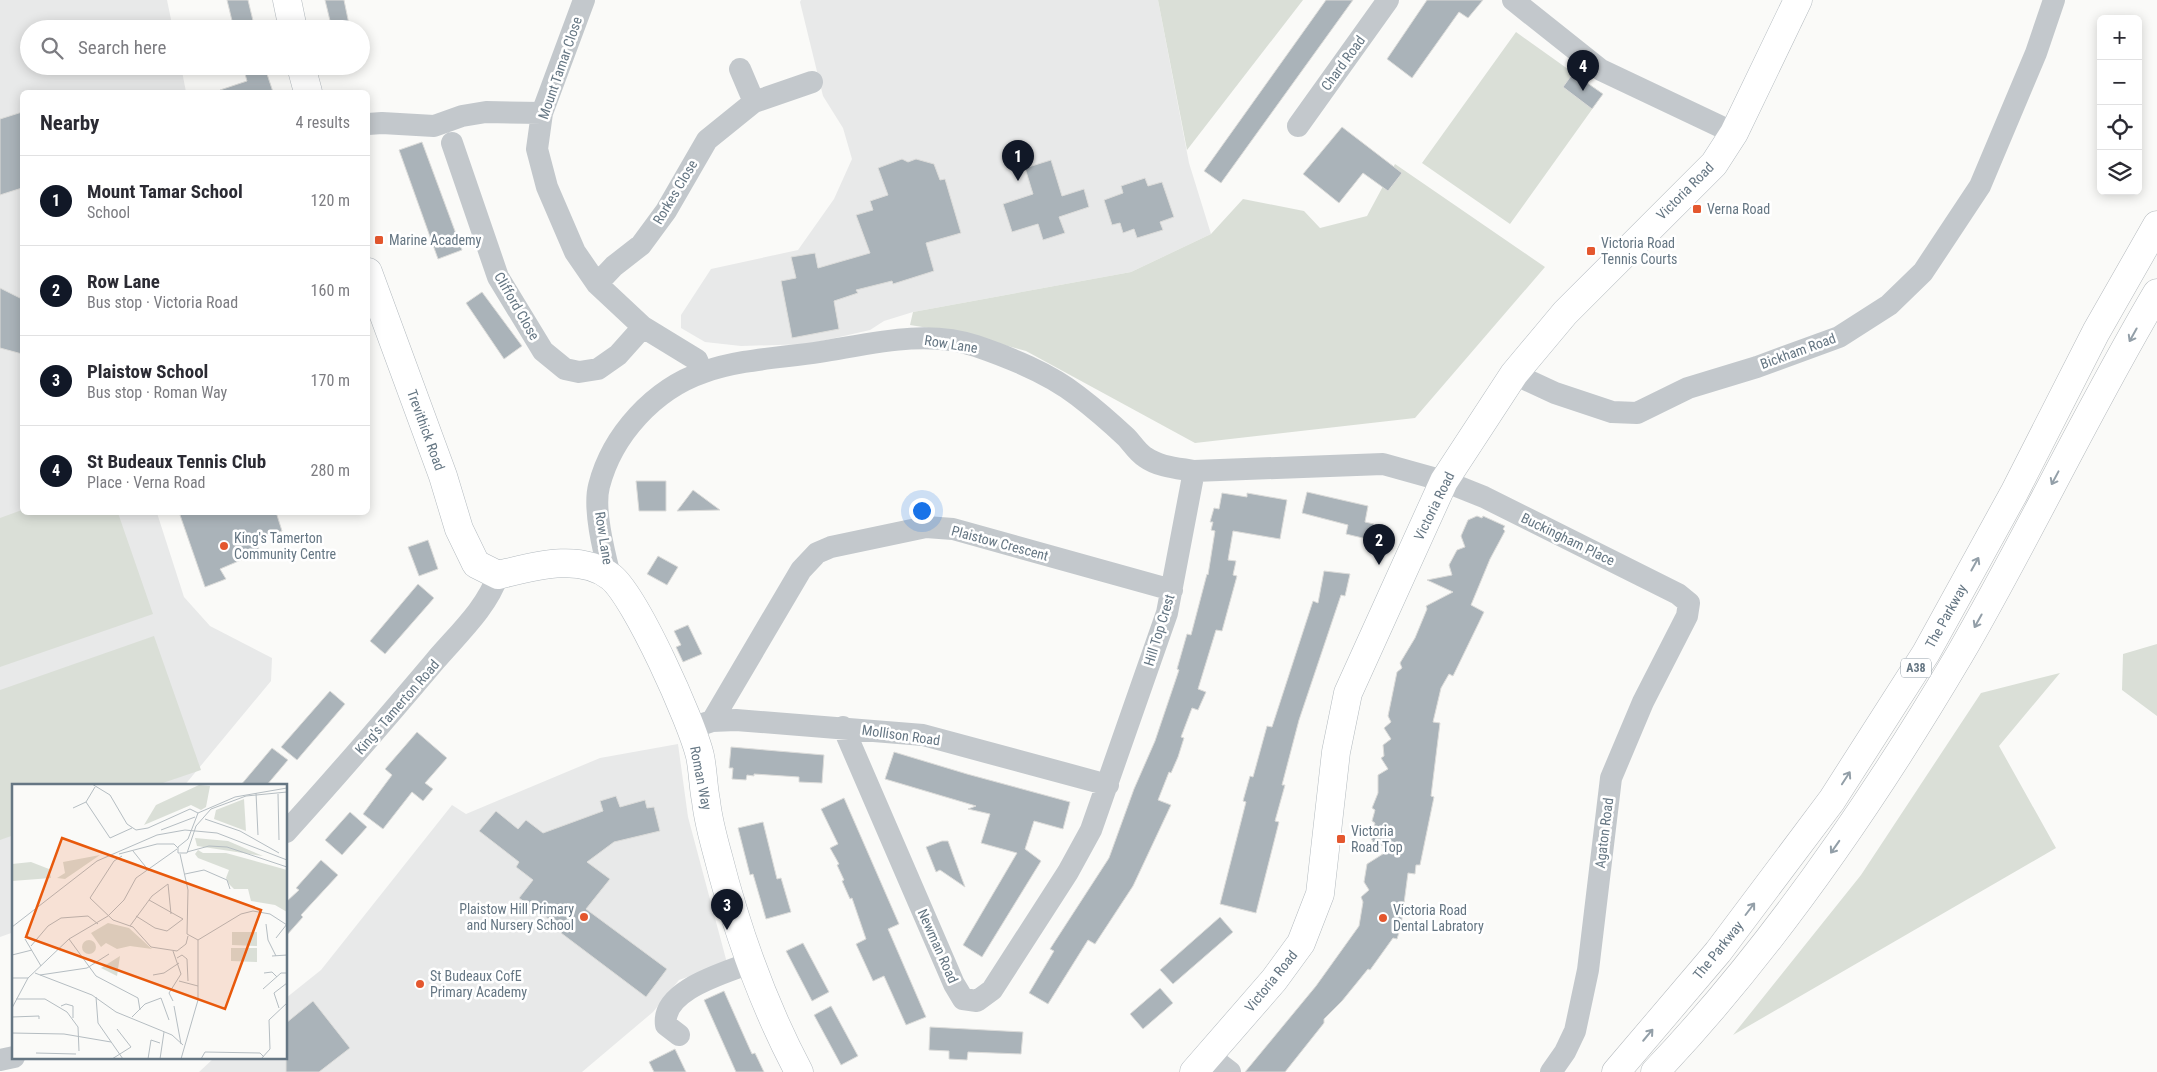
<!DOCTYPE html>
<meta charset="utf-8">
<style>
:root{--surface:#fff;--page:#f2f2f3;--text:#2b2b33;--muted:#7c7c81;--line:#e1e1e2;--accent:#111827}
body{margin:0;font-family:"Roboto Condensed",sans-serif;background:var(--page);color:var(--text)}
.controls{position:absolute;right:15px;top:15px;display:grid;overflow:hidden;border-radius:8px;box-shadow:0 2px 12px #0003}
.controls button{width:45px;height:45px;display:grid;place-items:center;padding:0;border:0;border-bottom:1px solid var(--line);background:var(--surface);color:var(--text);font:25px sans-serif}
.you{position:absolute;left:921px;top:510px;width:18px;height:18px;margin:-12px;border:4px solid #fff;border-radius:50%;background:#1a73e8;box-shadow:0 0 0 8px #1a73e833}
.badge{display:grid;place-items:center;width:32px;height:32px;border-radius:50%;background:var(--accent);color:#fff;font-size:16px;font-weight:700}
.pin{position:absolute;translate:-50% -41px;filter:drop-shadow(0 1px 2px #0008)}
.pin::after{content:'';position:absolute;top:26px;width:18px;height:15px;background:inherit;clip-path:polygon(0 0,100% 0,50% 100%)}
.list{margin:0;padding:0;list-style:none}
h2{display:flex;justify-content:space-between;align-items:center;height:65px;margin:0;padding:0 20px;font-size:21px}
h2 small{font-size:16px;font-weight:400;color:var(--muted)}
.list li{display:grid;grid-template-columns:32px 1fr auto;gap:15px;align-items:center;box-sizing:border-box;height:90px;padding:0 20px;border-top:1px solid var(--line)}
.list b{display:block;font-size:19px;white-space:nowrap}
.list p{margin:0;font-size:16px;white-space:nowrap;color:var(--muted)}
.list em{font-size:16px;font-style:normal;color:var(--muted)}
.icon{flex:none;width:28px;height:28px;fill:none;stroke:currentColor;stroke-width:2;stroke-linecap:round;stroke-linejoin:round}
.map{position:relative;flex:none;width:2157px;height:1072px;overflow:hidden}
.search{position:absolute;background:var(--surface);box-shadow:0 2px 12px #0003;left:20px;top:20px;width:350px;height:55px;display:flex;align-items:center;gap:12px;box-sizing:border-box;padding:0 18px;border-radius:28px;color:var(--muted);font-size:19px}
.panel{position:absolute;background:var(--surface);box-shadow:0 2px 12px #0003;left:20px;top:90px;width:350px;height:425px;border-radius:8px}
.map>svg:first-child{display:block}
.built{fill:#e8e9e9}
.green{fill:#dadfd7}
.building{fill:#aab3b9;stroke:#dcdcda}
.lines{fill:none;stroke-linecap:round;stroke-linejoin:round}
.secondary-casing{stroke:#b3babf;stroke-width:29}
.highway-casing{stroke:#b4b9bd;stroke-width:29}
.street{stroke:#c3c8cc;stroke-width:22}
.secondary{stroke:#fff;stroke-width:28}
.highway{stroke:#fff;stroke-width:28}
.oneway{stroke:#939fa8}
.poi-dot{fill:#e4572e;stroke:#fff;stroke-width:2}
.labels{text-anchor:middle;stroke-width:5;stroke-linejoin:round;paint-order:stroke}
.shield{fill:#fff;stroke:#939fa8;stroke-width:1}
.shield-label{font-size:12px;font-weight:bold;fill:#657683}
.street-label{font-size:14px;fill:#657683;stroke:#fff}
.poi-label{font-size:14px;fill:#657683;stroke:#fff;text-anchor:start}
.inset-road{fill:none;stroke:#b5bdc2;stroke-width:1}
.view{fill:#e8590c;fill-opacity:0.15;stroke:#e8590c;stroke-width:2.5}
.inset-edge{fill:none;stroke:#657683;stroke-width:2.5}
</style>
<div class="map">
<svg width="2157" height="1072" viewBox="0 0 2157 1072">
<rect width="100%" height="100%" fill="#fafaf8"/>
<path class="built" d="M0 0H167L173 29H29V66H181L186 92H22V512L157 513 184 597 210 626 272 658 271 681 184 786H14V932L0 937Z
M801 0H1158L1189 163 1211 234 1131 272 913 312 884 321 870 330 809 344 741 346 705 342 681 328V315L711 269 798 250 834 199 852 159 843 128 823 96 800 2Z
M678 744 688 817 727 963 679 980 653 1012 582 1072H199L214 1058H286V998L321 970 452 805 466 814 600 758Z"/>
<path class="green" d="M1158 0H1303L1187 150Z
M1516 32 1603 94 1510 224 1422 163Z
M1395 164 1545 267 1415 418 1195 443 1026 351 959 333 910 325 913 312 1131 272 1211 234 1243 199 1304 211 1320 228 1367 216Z
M22 510V512L118 513 153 614 0 667V518Z
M154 636 201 770 154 786H14V835L0 840V690Z
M2157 644V716L2122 690 2123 654Z
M2060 673 1999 746 2056 848 1733 1035 1861 875 1981 693Z"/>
<path class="building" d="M227 0H248L255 29H234Z
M325 0H344L350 29H332Z
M1326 0H1353L1221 183 1204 171Z
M1427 0H1483L1468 18 1459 12 1412 78 1387 59Z
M265 68 273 92H220V90L247 81 245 74Z
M1573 73 1603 94 1592 109 1563 87Z
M22 112V188L0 195V119Z
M1342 127 1402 173 1388 191 1363 173 1339 203 1303 174Z
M422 142 462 250 438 259 399 150Z
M902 159 908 162 916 159 934 164 940 180 945 179 961 233 926 243 934 271 893 284 892 281 856 290 858 293 834 301 839 329 792 338 781 281 796 278 791 257 815 253 818 268 870 253 856 215 873 210 870 201 888 195 878 168Z
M1051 160 1062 196 1084 189 1089 207 1059 217 1065 233 1043 240 1038 224 1012 232 1003 204 1033 194 1025 168Z
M1145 178 1148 186 1162 182 1174 217 1160 222 1163 230 1137 238 1134 229 1123 233 1120 223 1112 225 1104 200 1123 193 1121 186Z
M0 288 22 299V354L0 348Z
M482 292 522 346 504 359 466 303Z
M636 481H666V511H639Z
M693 490 720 510 677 511Z
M1307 492 1368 506 1365 522 1374 524 1371 540 1346 534 1348 525 1302 513Z
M1222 493 1247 497V493L1287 500 1280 539 1233 531 1228 560 1236 561 1233 575 1237 576 1222 631 1216 630 1198 689 1206 692 1198 710 1192 708 1181 737 1184 738 1178 757 1171 773 1169 772 1158 800 1171 805 1133 886 1095 944 1088 940 1048 1004 1029 993 1054 951 1050 949 1109 858 1134 789 1155 741 1179 670 1177 669 1187 634 1191 635 1207 574 1208 575 1215 531 1211 530 1213 522H1210L1214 508 1219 509Z
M189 512H276L282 531 255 539 260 552 220 569 226 579 205 587 180 515Z
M1477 516 1482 518 1483 516 1505 526 1503 529 1505 531 1490 559 1471 605 1484 612 1453 676 1449 674 1441 688 1433 722 1440 723 1431 796 1434 797 1420 865H1416L1415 874 1408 873 1401 926 1397 939 1393 938 1370 970 1368 969 1342 1001 1324 1019V1023L1285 1072H1245L1316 986 1359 926 1363 902 1361 897 1369 890 1364 882 1367 864 1394 847 1374 844 1371 838 1375 823 1372 821 1375 810 1372 808 1378 793V775L1388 769 1381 758 1384 756 1383 745 1391 739 1384 728 1391 722 1388 716 1397 672 1402 668 1400 663 1415 638 1427 609 1426 606 1453 592 1427 580 1452 575 1449 565 1457 550 1465 547 1461 536 1468 520Z
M428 540 438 569 419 576 408 547Z
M658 556 678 567 667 585 647 574Z
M1324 571 1350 574 1345 596 1341 595 1299 720 1282 785H1285L1275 821 1279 822 1256 913 1220 904 1246 802 1243 801 1250 776 1253 777 1267 726 1272 727 1313 601 1318 603Z
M418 584 434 598 385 654 370 641Z
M688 625 702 654 683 662 676 647 681 645 674 631Z
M330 691 345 704 297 760 281 747Z
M417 732 447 758 425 783 433 789 423 801 412 792 383 829 363 814 392 775 385 769Z
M731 747 824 755 822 783 799 782V777L754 774V776L747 775 746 780 732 779 733 768H729Z
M272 748 288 760 266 786H240Z
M894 752 967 774 1070 802 1063 829 1034 821 1025 849 1041 861 982 957 963 945 1017 853 981 843 990 814 968 809 976 806 885 779Z
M616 796 620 807 645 800 647 808 654 807 660 831 614 842 587 862 610 879 586 909 667 969 646 997 561 933 563 929 519 898 533 880 516 867 519 862 479 831 496 811 518 829 526 820 543 833 603 811 600 801Z
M844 798 899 924 888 929 926 1017 906 1025 884 976 873 981 856 944 866 939 852 898 850 899 842 881 844 880 837 865 839 864 830 848 838 844 821 809Z
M350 812 367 827 342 855 325 840Z
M763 822 777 879 781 878 791 912 766 919 753 874 750 875 738 828Z
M942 841H948L965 887 940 870 936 872 926 847Z
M321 860 338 875 301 915 303 917 286 936V902L299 890 296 888Z
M1220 917 1233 932 1173 984 1160 970Z
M803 943 829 992 812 1001 786 951Z
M1160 988 1173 1003 1143 1029 1130 1014Z
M724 991 752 1054 755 1053 764 1072H736L704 1000Z
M313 1001 350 1048 319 1072H286V1023Z
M831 1006 858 1056 841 1065 814 1015Z
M930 1027 1023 1032 1021 1054 968 1052 967 1060 949 1059V1051L929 1050Z
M675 1049 686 1072H654L649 1062Z"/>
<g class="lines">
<defs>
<path id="secondary" d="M287 0 293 29
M301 66 308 92
M368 272 443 476 459 529 476 564 498 575C532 567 580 552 611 577 636 597 692 722 700 756 703 770 703 786 706 801 708 819 713 838 718 856 737 931 763 1004 799 1072
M1194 1072 1274 980 1301 943 1320 894 1336 752 1348 693 1444 481 1514 374 1565 313 1714 164 1734 133 1798 0"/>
<path id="highway" d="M1616 1072 1718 952 1832 800 1926 653 2014 493 2096 332 2157 225
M1655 1072C1771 950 1875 798 1960 654 2029 535 2087 411 2157 293"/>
</defs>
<use href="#secondary" class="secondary-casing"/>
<use href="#highway" class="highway-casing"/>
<path class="street" d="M584 0 542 113 537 149 547 187 575 252 597 284 643 327 697 360 702 372
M1513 0 1601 70 1734 133
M740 69 754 102
M368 124 382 123 434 126 462 116 486 112 542 113
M1298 126 1388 0
M452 143 498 277 543 351 565 369 579 372 598 369 618 355 643 327
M597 284 614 266 641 245 666 211 707 140 754 102 812 82
M1514 374 1555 393 1612 412 1637 413 1688 388 1757 367 1839 337 1889 305 1923 272 1980 186 2036 53 2054 0
M610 576C604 552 593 509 599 486 612 435 654 389 704 372 741 359 781 358 820 352 870 344 926 329 976 346 1011 358 1049 373 1078 396 1095 409 1111 423 1126 437 1132 443 1137 452 1145 457 1159 467 1177 468 1194 471L1383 464 1444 481 1484 497 1678 594 1689 603 1687 616 1643 702 1611 778 1588 970 1575 1031 1565 1052 1551 1072
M712 721 801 570 817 553 831 547 926 527 953 529 1172 590
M700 725 712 721 736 720 923 735 1108 785
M843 727 954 984 963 999 977 1001 992 990 1068 872 1091 830 1167 613 1194 471
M286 832C337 776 386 719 435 661 457 635 487 608 498 575
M679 1035 666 1025C661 990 725 973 750 963
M1208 1055 1230 1072
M0 1060 14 1057"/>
<use href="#secondary" class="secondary"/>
<use href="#highway" class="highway"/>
</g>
<defs><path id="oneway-shaft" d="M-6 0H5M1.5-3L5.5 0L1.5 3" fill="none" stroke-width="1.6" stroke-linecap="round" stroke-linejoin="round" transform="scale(1.25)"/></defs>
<g class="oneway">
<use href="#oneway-shaft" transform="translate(2133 335) rotate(119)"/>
<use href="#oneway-shaft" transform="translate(2055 478) rotate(118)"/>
<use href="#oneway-shaft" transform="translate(1975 564) rotate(-61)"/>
<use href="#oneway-shaft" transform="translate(1978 621) rotate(119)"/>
<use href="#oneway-shaft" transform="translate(1846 778) rotate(-57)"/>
<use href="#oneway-shaft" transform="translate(1835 847) rotate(125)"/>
<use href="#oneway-shaft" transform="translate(1750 909) rotate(-53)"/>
<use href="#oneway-shaft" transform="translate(1648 1035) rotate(-50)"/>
</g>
<g class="poi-dot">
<rect x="1692" y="204" width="10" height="10" rx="2.5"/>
<rect x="374" y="235" width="10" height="10" rx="2.5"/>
<rect x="1586" y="246" width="10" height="10" rx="2.5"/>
<circle cx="224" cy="546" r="5"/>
<rect x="1336" y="834" width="10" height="10" rx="2.5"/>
<circle cx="584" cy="917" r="5"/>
<circle cx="1383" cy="918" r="5"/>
<circle cx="420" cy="984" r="5"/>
</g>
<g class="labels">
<rect class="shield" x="1901" y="658.5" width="30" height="19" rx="4"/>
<g class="shield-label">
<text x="1916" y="672">A38</text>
</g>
<g class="street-label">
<text transform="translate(1343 63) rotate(-54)" y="5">Chard Road</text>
<text transform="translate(560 68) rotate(-71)" y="5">Mount Tamar Close</text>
<text transform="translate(1685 191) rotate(-45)" y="5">Victoria Road</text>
<text transform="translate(675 192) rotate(-59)" y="5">Rorkes Close</text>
<text transform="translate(517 306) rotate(60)" y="5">Clifford Close</text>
<text transform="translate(951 344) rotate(9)" y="5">Row Lane</text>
<text transform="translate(1798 351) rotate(-20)" y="5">Bickham Road</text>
<text transform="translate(426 430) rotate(70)" y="5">Trevithick Road</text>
<text transform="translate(1434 506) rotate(-64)" y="5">Victoria Road</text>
<text transform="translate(604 538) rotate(81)" y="5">Row Lane</text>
<text transform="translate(1568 539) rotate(26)" y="5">Buckingham Place</text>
<text transform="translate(1000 543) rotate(15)" y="5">Plaistow Crescent</text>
<text transform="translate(1946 616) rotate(-61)" y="5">The Parkway</text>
<text transform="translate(1159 630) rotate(-73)" y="5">Hill Top Crest</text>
<text transform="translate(397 707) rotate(-49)" y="5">King's Tamerton Road</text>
<text transform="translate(901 735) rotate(8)" y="5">Mollison Road</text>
<text transform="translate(701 778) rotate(79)" y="5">Roman Way</text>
<text transform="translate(1604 833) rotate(-83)" y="5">Agaton Road</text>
<text transform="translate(938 946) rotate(66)" y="5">Newman Road</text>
<text transform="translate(1718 950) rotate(-51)" y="5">The Parkway</text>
<text transform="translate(1271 981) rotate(-51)" y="5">Victoria Road</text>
</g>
<g class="poi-label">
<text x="1707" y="214">Verna Road</text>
<text x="389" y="245">Marine Academy</text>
<text x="1601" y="248">Victoria Road<tspan x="1601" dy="16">Tennis Courts</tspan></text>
<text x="234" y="543">King's Tamerton<tspan x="234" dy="16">Community Centre</tspan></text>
<text x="1351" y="836">Victoria<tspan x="1351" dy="16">Road Top</tspan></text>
<text x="574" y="914" text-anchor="end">Plaistow Hill Primary<tspan x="574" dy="16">and Nursery School</tspan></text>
<text x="1393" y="915">Victoria Road<tspan x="1393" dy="16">Dental Labratory</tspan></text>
<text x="430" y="981">St Budeaux CofE<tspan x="430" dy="16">Primary Academy</tspan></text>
</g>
</g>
<g transform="translate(12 784)">
<rect width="275" height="275" fill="#fafaf8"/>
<path d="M187 1 198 2 194 23 189 26 179 21 132 41 144 21ZM232 15 234 47 202 35 204 26ZM183 54 216 57 251 72 185 62ZM186 66 191 69H214L275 86V128L263 121 239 117 236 105H222L217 100 214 94 217 86 186 74 183 70ZM88 71 53 95 45 94 53 89 51 78ZM19 78 37 85 39 94 0 97V80ZM96 139 117 144 140 165 118 162 105 165 94 159 89 163 79 149ZM220 148H245V162L220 161ZM70 163a7 7 0 1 1 14 0a7 7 0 1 1-14 0ZM219 164H245V178L219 177ZM108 172 105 192 89 184Z" fill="#dadfd7"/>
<path class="inset-road" d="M80 0 98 11 115 40 124 46 136 44 178 25 186 29M275 4 223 13 186 29 176 55 166 63V69H175L184 42 199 25 234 12 275 8M244 9 246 51M266 10 267 56M74 18 83 3M61 24 74 18 98 54 120 44M193 35 228 47 267 69M149 46 183 33M121 67 137 87M175 68 197 62 215 63 275 83M107 70 145 60H162L166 64M168 70 176 106 175 150 186 156M110 72 102 77 78 114 101 136 121 143 139 163 165 167 174 160 176 152M173 90 192 86 215 96 218 105M137 116 171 135M124 132 143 144 155 147 171 135M254 140 256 156 264 172M118 142 140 112 156 100 159 130M0 143 85 77 145 51 173 46 205 49 275 76M264 154 275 140M13 155 29 182M57 155 84 192 126 214 128 226M186 156 229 130 241 127 258 130 275 141M19 162 36 142 49 134 76 132 86 140M161 167 169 190 157 209 161 217M0 171 20 166M260 172 275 171M165 174 170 171 175 175 176 197M23 189 80 211 104 228 160 251 171 261M252 189 260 188 265 193M28 191 75 184 97 170M141 191 152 189 167 179M0 194H16M167 197 186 202M251 205 269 189H275M84 213 86 239 111 275M4 215H33L55 228 66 243 67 267M49 222 54 220 61 222V234M162 222 169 260M0 224 16 194 57 155 96 132 112 116 124 94 165 65M267 224 262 209 275 199M0 233 27 232V235M120 233 133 220 149 214 157 236M0 249 52 250 99 258M24 269 64 270M100 275 119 263 105 245M136 275 139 256 148 259M148 275 152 248M169 275 186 216V156M189 275 193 268 248 269 252 273M249 275 258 265 257 236 275 219"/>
<path class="view" d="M50 54 249 126 213 225 14 153Z"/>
<rect width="275" height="275" class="inset-edge"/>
</g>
</svg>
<div class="controls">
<button>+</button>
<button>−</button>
<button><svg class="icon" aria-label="locate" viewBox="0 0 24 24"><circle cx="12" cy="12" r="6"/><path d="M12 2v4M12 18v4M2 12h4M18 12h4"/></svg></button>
<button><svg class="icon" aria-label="layers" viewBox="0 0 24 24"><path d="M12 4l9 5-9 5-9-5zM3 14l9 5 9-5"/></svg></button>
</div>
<div class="you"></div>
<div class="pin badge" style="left:1018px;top:181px">1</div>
<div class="pin badge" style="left:1379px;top:565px">2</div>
<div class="pin badge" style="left:727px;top:930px">3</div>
<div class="pin badge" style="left:1583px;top:91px">4</div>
<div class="search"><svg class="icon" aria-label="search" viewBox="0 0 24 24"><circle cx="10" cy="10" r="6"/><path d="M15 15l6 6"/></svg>Search here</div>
<section class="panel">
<h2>Nearby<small>4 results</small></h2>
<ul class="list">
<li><span class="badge">1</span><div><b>Mount Tamar School</b><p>School</p></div><em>120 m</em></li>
<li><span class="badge">2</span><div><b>Row Lane</b><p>Bus stop · Victoria Road</p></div><em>160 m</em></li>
<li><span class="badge">3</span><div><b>Plaistow School</b><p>Bus stop · Roman Way</p></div><em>170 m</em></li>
<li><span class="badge">4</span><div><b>St Budeaux Tennis Club</b><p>Place · Verna Road</p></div><em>280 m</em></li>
</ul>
</section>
</div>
